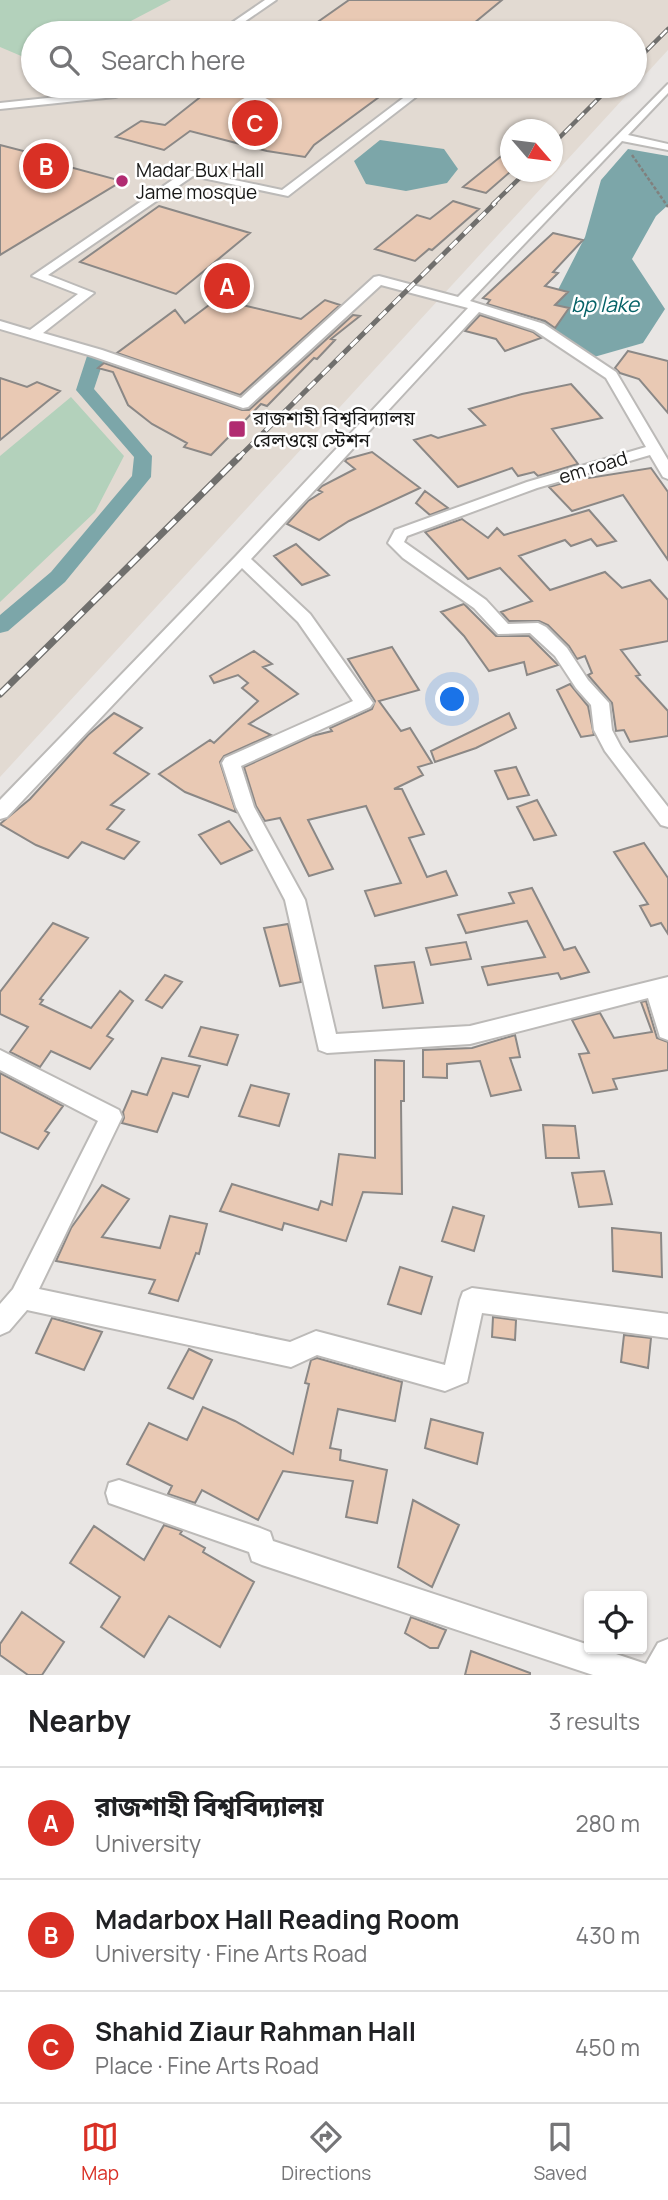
<!DOCTYPE html>
<meta charset="utf-8">
<style>
:root{--surface:#fff;--page:#f6f6f6;--text:#202124;--muted:#757577;--line:#e0e0e0;--accent:#d93025}
body{margin:0;font-family:Manrope,"Noto Sans Bengali",sans-serif;background:var(--page);color:var(--text)}
.controls{position:absolute;right:21px;bottom:21px;display:grid;overflow:hidden;border-radius:7px;box-shadow:0 2px 5px #0004}
.controls button{width:63px;height:63px;display:grid;place-items:center;padding:0;border:0;border-bottom:2px solid var(--line);background:var(--surface);color:var(--text);font:35px sans-serif}
.compass{position:absolute;left:500px;top:119px;width:63px;height:63px;border-radius:50%;background:var(--surface);box-shadow:0 2px 5px #0004;rotate:118deg}
.you{position:absolute;left:453px;top:700px;width:24px;height:24px;margin:-18px;border:5px solid #fff;border-radius:50%;background:#1a73e8;box-shadow:0 0 0 10px #1a73e833}
.badge{display:grid;place-items:center;width:46px;height:46px;border-radius:50%;background:var(--accent);color:#fff;font-size:23px;font-weight:700}
.pin{position:absolute;translate:-50% -50%;border:4px solid #fff;box-shadow:0 2px 7px #0006}
.list{margin:0;padding:0;list-style:none}
h2{display:flex;justify-content:space-between;align-items:center;height:91px;margin:0;padding:0 28px;font-size:30px}
h2 small{font-size:23px;font-weight:400;color:var(--muted)}
.list li{display:grid;grid-template-columns:46px 1fr auto;gap:21px;align-items:center;box-sizing:border-box;height:112px;padding:0 28px;border-top:2px solid var(--line)}
.list b{display:block;font-size:26px;white-space:nowrap}
.list p{margin:0;font-size:23px;white-space:nowrap;color:var(--muted)}
.list em{font-size:23px;font-style:normal;color:var(--muted)}
.icon{flex:none;width:38px;height:38px;fill:none;stroke:currentColor;stroke-width:2;stroke-linecap:round;stroke-linejoin:round}
.map{position:relative;flex:none;width:668px;height:1675px;overflow:hidden}
.search{position:absolute;background:var(--surface);box-shadow:0 2px 5px #0004;left:21px;right:21px;top:21px;height:77px;display:flex;align-items:center;gap:18px;box-sizing:border-box;padding:0 24px;border-radius:38px;color:var(--muted);font-size:26px}
.sheet{height:427px;background:var(--surface)}
nav{display:flex;justify-content:space-around;align-items:center;box-sizing:border-box;height:98px;border-top:2px solid var(--line);background:var(--surface);font-size:19px;color:var(--muted)}
nav a{display:grid;justify-items:center;gap:4px}
nav .on{color:var(--accent)}
.map>svg:first-child{display:block}
.built{fill:#e2dad2;fill-rule:evenodd}
.green{fill:#b3d1bb}
.water{fill:#7ca6a9}
.lines{fill:none;stroke-linecap:round;stroke-linejoin:round}
.canal{fill:#7ca6a9;fill-rule:evenodd}
.building{fill:#e9c9b4;stroke:#8b8886;stroke-width:2}
.minor-casing{stroke:#bcbab8;stroke-width:4}
.path{stroke:#81807e;stroke-width:2.5;stroke-dasharray:3.5 2;stroke-linecap:butt}
.minor{fill:#fff;fill-rule:evenodd}
.rail-far2-casing{stroke:#706f6d;stroke-width:4.5}
.rail-far1-casing{stroke:#706f6d;stroke-width:5}
.rail-casing{stroke:#706f6d;stroke-width:7}
.rail-far2{stroke:#fff;stroke-width:2.5;stroke-dasharray:9;stroke-linecap:butt}
.rail-far1{stroke:#fff;stroke-width:3.5;stroke-dasharray:10;stroke-linecap:butt}
.rail{stroke:#fff;stroke-width:4.5;stroke-dasharray:13;stroke-linecap:butt}
.poi-dot{fill:#b12b71;stroke:#fff;stroke-width:2.5}
.labels{text-anchor:middle;stroke-width:5;stroke-linejoin:round;paint-order:stroke}
.far-poi-label{font-size:19px;fill:#171716;stroke:#fff;text-anchor:start}
.far-street-label{font-size:19px;fill:#171716;stroke:#fff}
.far-water-label{font-size:21px;font-style:italic;fill:#056267;stroke:#fff}
</style>
<div class="map">
<svg width="668" height="1675" viewBox="0 0 668 1675">
<rect width="100%" height="100%" fill="#e9e6e4"/>
<path class="built" d="M0 0H668V50L0 777ZM33 33H635V86H33ZM510 130H552V172H510Z"/>
<path class="green" d="M0 0H171L108 33H33V61L0 47Z
M71 397 124 456 95 512 0 602V456Z"/>
<path class="water" d="M380 140 444 149 458 169 447 183 406 191 366 184 354 161Z
M628 149 668 156V205L656 216 632 259 665 309 643 343 587 359 539 327 585 237 601 180Z"/>
<g class="lines">
<path class="canal" d="M97 348 106 353 94 389 152 456 151 477 65 582 8 631 0 633V615L51 572 132 476 134 457 76 390 88 353Z"/>
</g>
<path class="building" d="M349 0H502L462 33H302Z
M241 86H394L314 145 305 157 267 151 190 131 164 150 116 137 141 121 165 125 213 87 234 91Z
M0 145 39 155 36 158 122 181 0 255Z
M510 149V172L486 193 463 187Z
M453 201 479 209 432 250 429 249 415 261 375 249 417 215 430 219Z
M159 206 250 233 176 294 80 262Z
M553 233 583 240 553 272 558 273 545 286 568 292 555 305 569 308 555 328 545 321 487 304 490 300 483 298Z
M217 299 301 319 325 300 340 305 240 395 117 353 175 310 185 323Z
M353 315 360 316 331 339 335 340 317 359 314 358 267 406 261 404 211 455 184 447 187 443 152 424 128 405 113 372 98 368 104 363 242 410H249Z
M480 315 533 332 541 338 505 351 496 339 465 331Z
M628 351 668 361V413L639 379 620 373 615 368Z
M0 378 27 387 37 382 60 391 0 440Z
M571 384 602 418 552 429 578 464 538 476 534 472 518 476 512 468 458 487 414 440 431 435 438 438 485 425 469 409 522 394Z
M372 452 420 488 349 521 319 540 287 524 308 501 322 492 318 490 322 486 355 469 345 461 347 459Z
M651 468 668 492V560L623 495 572 511 549 487 587 476 589 478Z
M425 491 448 508 430 515 416 503Z
M589 510 616 541 597 546 591 539 571 546 565 540 519 556 550 590 605 572 622 588 650 580 668 600V641L621 650 640 675 636 676 668 711V736L630 742 624 730 616 731 612 703 588 675 592 673 585 656 577 659 569 646 548 625 539 621H509L501 612 532 601 500 568 468 579 425 532 462 519 488 538 497 528 504 535Z
M296 544 329 575 302 585 274 556Z
M464 604 496 636H529L558 665 527 675 524 662 489 671 464 636 441 612Z
M392 647 419 690 379 701 401 731 410 728 432 763 418 767 423 775 394 789H402L424 834 409 838 427 877 446 871 457 895 375 916 365 891 401 883 366 806 308 820 333 869 309 876 280 818 265 821 256 806 244 767 312 736 332 731 330 728 372 709 375 701 348 659Z
M254 651 272 664 263 667 298 694 249 724 271 735 224 756 220 762 236 812 185 792 159 774 210 740 214 743 258 701 242 688 248 683 238 675 214 683 210 676Z
M570 684 588 706 594 735 581 737 557 690Z
M114 713 142 728 114 753 149 774 111 805 124 810 107 829 139 842 124 859 82 842 68 858 36 845 0 824 30 799 88 735Z
M509 713 516 728 476 748 435 762 431 751Z
M516 767 529 795 508 799 495 771Z
M537 800 556 835 534 840 517 807Z
M229 821 252 850 221 864 199 835Z
M644 843 668 878V934L661 923 651 926 640 906 648 904 614 852Z
M532 888 564 950 575 947 589 972 561 979 558 973 488 985 482 967 545 957 527 921 466 933 458 915 514 903 509 893Z
M53 923 88 938 40 999 43 1000 40 1004 91 1028 120 991 133 1001 107 1036 113 1039 90 1069 51 1051 40 1067 10 1052 28 1027 0 1014V992Z
M288 924 301 982 280 986 264 928Z
M466 942 471 959 431 965 426 948Z
M414 962 423 1003 383 1008 375 966Z
M165 975 182 982 162 1008 146 1000Z
M646 1001 657 1038 668 1042V1070L613 1079 617 1089 593 1093 579 1054 589 1053 572 1020 600 1013 614 1038 652 1032 641 1002Z
M201 1027 238 1035 227 1065 189 1056Z
M515 1035 520 1057 510 1058 521 1090 491 1096 480 1061 447 1064V1078L423 1077V1050L472 1048Z
M162 1058 200 1066 188 1097 173 1093 157 1132 122 1123 124 1118 123 1112 132 1091 147 1095Z
M375 1060 404 1061V1101H401L402 1194 363 1192 346 1241 284 1223 282 1230 220 1211 232 1184 318 1210 321 1201 332 1205 339 1154 375 1158Z
M0 1073 63 1106 45 1131 49 1133 38 1149 0 1132Z
M251 1085 289 1094 279 1126 239 1116Z
M543 1125 575 1126 579 1158H546Z
M604 1171 612 1204 579 1207 572 1173Z
M102 1185 129 1199 102 1237 160 1248 170 1216 207 1224 199 1254 196 1253 178 1301 149 1293 155 1280 56 1261 71 1228Z
M453 1207 484 1216 474 1251 442 1241Z
M612 1228 661 1233 662 1277 613 1271Z
M400 1267 432 1277 421 1314 388 1304Z
M493 1317 516 1320 515 1340 492 1337Z
M52 1318 102 1332 84 1370 36 1353Z
M624 1335 651 1338 648 1368 621 1362Z
M189 1349 212 1360 193 1399 168 1388Z
M317 1358 402 1382 395 1421 338 1409 330 1448 341 1450 340 1460 387 1470 377 1523 346 1517 353 1481 283 1471 258 1520 202 1490 195 1503 168 1494 172 1486 127 1464 149 1423 187 1440 203 1407 235 1421 293 1454 309 1384 305 1383 311 1360Z
M431 1419 483 1433 477 1464 425 1448Z
M413 1500 459 1525 432 1587 398 1567Z
M164 1525 182 1531 180 1534 205 1548 203 1552 254 1582 220 1647 169 1616 144 1657 101 1627 120 1597 70 1563 94 1526 144 1560Z
M22 1612 64 1642 42 1675H28L0 1655V1644Z
M411 1617 446 1630 438 1648H430L405 1633Z
M471 1651 530 1673V1675H465Z"/>
<g class="lines">
<defs>
<path id="minor" d="M265 0H276L228 33H217Z
M668 84V93L628 135 668 144V150L622 141 470 301 544 324 616 372 668 460V479L663 477 650 455 537 488 407 536 404 542 486 600 508 624 538 623 546 627 567 648 588 680 609 703 612 730 621 747 668 807V827L661 825 605 751 594 730 591 705 576 688 555 656 530 633 498 634 474 608 403 558 388 543 395 530 527 482 646 447 606 378 534 330 479 312 251 559 310 614 373 703 370 707 241 766 254 807 305 900 336 1034 470 1026 668 977V1040L660 1037 648 998 470 1044 327 1053 319 1050 285 900 236 807 222 763 225 758 353 701 298 622 242 568 7 817 0 819V800L236 556 468 308 381 285 248 407 243 408 92 356 0 329V321L30 330 78 294 32 276 187 170 282 190 419 86H430L288 196 193 176 48 275 94 293 43 333 102 350 241 398 374 277 379 276 458 297Z
M133 86H149L115 97 0 109V103L114 91Z
M0 1050 119 1110 122 1117 39 1289 290 1342 316 1331 445 1365 460 1300 463 1292 472 1288 668 1314V1338L482 1313 467 1382 445 1391 317 1355 291 1367 27 1310 9 1331 0 1335V1304L13 1289 98 1121 0 1070Z
M119 1480 260 1528 270 1532 273 1541 589 1645V1649H601L646 1664 658 1643 668 1639V1675H593L262 1565 252 1561 249 1552 109 1503 106 1493 109 1483Z"/>
</defs>
<use href="#minor" class="minor-casing"/>
<path class="path" d="M632 155 668 207"/>
<use href="#minor" class="minor"/>
<defs>
<path id="rail-far2" d="M635 62 668 29
M552 145 611 86
M493 204 526 172"/>
<path id="rail-far1" d="M237 459 495 203"/>
<path id="rail" d="M0 694 239 457"/>
</defs>
<use href="#rail-far2" class="rail-far2-casing"/>
<use href="#rail-far1" class="rail-far1-casing"/>
<use href="#rail" class="rail-casing"/>
<use href="#rail-far2" class="rail-far2"/>
<use href="#rail-far1" class="rail-far1"/>
<use href="#rail" class="rail"/>
</g>
<g class="poi-dot">
<circle cx="122" cy="181" r="7"/>
<rect x="228" y="420" width="18" height="18" rx="3.5"/>
</g>
<g class="labels">
<g class="far-poi-label">
<text x="136" y="177">Madar Bux Hall<tspan x="136" dy="22">Jame mosque</tspan></text>
<text x="253" y="425">রাজশাহী বিশ্ববিদ্যালয়<tspan x="253" dy="22">রেলওয়ে স্টেশন</tspan></text>
</g>
<g class="far-street-label">
<text transform="translate(593 467) rotate(-17)" y="7">em road</text>
</g>
<g class="far-water-label">
<text x="605" y="312">bp lake</text>
</g>
</g>
</svg>
<div class="controls">
<button><svg class="icon" aria-label="locate" viewBox="0 0 24 24"><circle cx="12" cy="12" r="6"/><path d="M12 2v4M12 18v4M2 12h4M18 12h4"/></svg></button>
</div>
<svg class="compass" viewBox="-18 -18 36 36"><path d="M0-13l5 13h-10z" fill="#e53935"/><path d="M0 13l5-13h-10z" fill="#757577"/></svg>
<div class="you"></div>
<div class="pin badge" style="left:227px;top:286px">A</div>
<div class="pin badge" style="left:46px;top:166px">B</div>
<div class="pin badge" style="left:255px;top:123px">C</div>
<div class="search"><svg class="icon" aria-label="search" viewBox="0 0 24 24"><circle cx="10" cy="10" r="6"/><path d="M15 15l6 6"/></svg>Search here</div>
</div>
<section class="sheet">
<h2>Nearby<small>3 results</small></h2>
<ul class="list">
<li><span class="badge">A</span><div><b>রাজশাহী বিশ্ববিদ্যালয়</b><p>University</p></div><em>280 m</em></li>
<li><span class="badge">B</span><div><b>Madarbox Hall Reading Room</b><p>University · Fine Arts Road</p></div><em>430 m</em></li>
<li><span class="badge">C</span><div><b>Shahid Ziaur Rahman Hall</b><p>Place · Fine Arts Road</p></div><em>450 m</em></li>
</ul>
</section>
<nav>
<a class="on"><svg class="icon" aria-label="map" viewBox="0 0 24 24"><path d="M3 6l6-2 6 2 6-2v14l-6 2-6-2-6 2zM9 4v14M15 6v14"/></svg>Map</a>
<a><svg class="icon" aria-label="directions" viewBox="0 0 24 24"><path d="M12 3l9 9-9 9-9-9zM9 14v-3h6M13 9l2 2-2 2"/></svg>Directions</a>
<a><svg class="icon" aria-label="saved" viewBox="0 0 24 24"><path d="M7 4h10v16l-5-4-5 4z"/></svg>Saved</a>
</nav>
